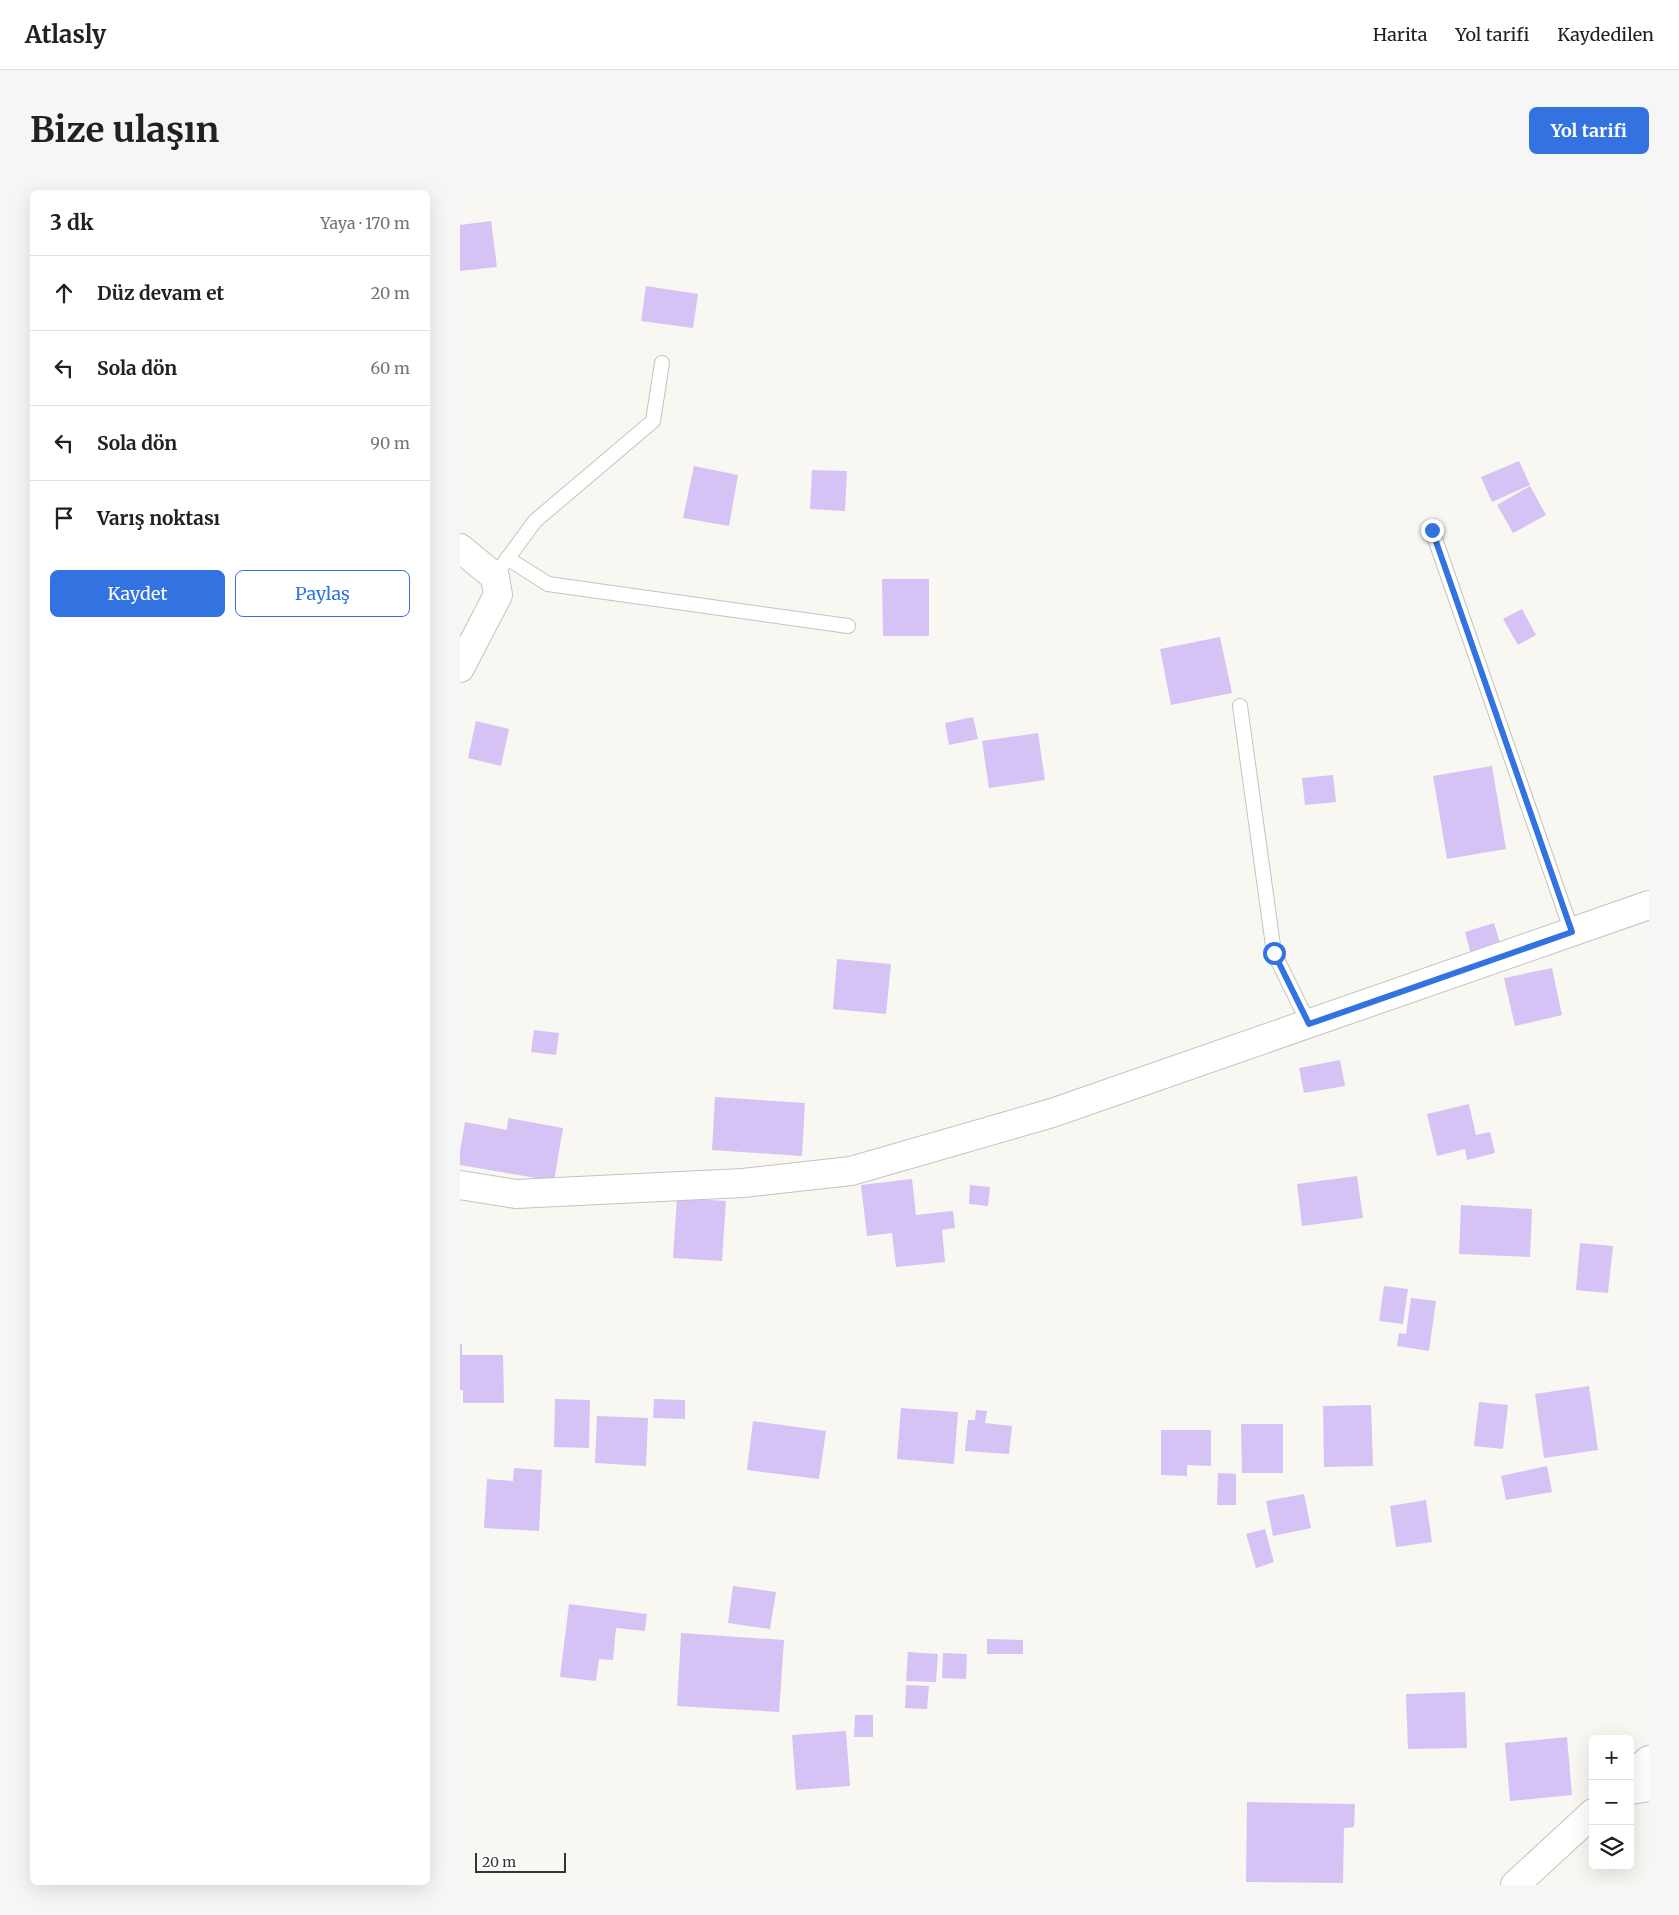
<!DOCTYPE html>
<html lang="tr">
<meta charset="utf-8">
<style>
:root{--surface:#fff;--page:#f6f6f6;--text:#202124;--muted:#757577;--line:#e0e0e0;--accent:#3273e1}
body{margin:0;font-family:Merriweather,serif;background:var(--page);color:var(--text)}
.controls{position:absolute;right:15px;bottom:15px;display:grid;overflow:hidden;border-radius:8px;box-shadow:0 5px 20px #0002}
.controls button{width:45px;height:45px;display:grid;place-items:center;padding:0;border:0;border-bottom:1px solid var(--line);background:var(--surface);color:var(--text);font:25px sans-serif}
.scale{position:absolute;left:15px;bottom:12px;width:91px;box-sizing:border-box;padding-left:5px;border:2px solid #343432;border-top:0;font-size:14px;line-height:18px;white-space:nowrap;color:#343432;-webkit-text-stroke:4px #fff;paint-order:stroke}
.stop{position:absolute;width:15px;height:15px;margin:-11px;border:4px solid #3273e1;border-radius:50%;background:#fff}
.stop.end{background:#3273e1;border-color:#fff;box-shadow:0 1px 5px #0008}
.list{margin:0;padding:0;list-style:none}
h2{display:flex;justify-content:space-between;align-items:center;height:65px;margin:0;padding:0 20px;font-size:21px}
h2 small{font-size:16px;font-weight:400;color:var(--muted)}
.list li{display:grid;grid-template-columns:32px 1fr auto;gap:15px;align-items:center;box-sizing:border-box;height:75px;padding:0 20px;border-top:1px solid var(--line)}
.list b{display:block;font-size:19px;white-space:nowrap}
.list em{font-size:16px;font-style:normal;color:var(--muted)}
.actions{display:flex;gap:10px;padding:15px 20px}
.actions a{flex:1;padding:11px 0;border:1px solid var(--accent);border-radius:8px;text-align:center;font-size:18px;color:var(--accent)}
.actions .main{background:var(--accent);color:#fff}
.icon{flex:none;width:28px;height:28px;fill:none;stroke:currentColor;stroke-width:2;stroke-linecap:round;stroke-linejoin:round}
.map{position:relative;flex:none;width:1189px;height:1695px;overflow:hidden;border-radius:8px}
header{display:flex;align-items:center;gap:30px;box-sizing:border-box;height:70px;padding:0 25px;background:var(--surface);border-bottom:1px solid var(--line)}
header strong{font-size:24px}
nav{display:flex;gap:28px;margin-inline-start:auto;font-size:18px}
.intro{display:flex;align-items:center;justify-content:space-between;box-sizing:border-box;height:120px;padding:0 30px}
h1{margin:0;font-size:35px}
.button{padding:12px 22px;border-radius:8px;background:var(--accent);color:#fff;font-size:18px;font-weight:700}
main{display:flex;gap:30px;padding:0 30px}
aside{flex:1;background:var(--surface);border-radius:8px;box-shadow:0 5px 20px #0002}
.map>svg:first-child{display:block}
.building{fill:#d5c3f6}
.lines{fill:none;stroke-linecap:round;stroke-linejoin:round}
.lane-casing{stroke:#c5c3bf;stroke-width:16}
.street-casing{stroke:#c5c3bf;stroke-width:30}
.secondary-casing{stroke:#c5c3bf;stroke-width:30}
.lane{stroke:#fff;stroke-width:14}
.street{stroke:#fff;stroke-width:28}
.secondary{stroke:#fff;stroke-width:28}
.route{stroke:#3273e1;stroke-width:6}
</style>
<header>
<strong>Atlasly</strong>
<nav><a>Harita</a><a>Yol tarifi</a><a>Kaydedilen</a></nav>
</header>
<div class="intro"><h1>Bize ulaşın</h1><a class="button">Yol tarifi</a></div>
<main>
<aside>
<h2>3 dk<small>Yaya · 170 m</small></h2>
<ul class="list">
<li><svg class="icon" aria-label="ahead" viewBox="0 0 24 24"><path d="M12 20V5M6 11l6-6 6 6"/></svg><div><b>Düz devam et</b></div><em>20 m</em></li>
<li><svg class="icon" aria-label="left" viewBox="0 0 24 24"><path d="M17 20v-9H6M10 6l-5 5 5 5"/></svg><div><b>Sola dön</b></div><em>60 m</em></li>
<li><svg class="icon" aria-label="left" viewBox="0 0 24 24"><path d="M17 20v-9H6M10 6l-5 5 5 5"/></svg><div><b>Sola dön</b></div><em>90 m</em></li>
<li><svg class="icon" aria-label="arrive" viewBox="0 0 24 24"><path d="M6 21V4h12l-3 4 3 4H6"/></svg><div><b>Varış noktası</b></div></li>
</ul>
<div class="actions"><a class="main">Kaydet</a><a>Paylaş</a></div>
</aside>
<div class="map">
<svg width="1189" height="1695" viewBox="0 0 1189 1695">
<rect width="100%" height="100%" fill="#f9f7f2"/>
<path class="building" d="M31 31 37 77 0 81V35Z
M186 96 238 104 233 138 181 131Z
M1059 271 1070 295 1032 312 1021 287Z
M234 276 278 285 269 336 223 328Z
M352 280 387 281 385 321 350 319Z
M1070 296 1086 325 1053 343 1037 315Z
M422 389H469V446H423Z
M1062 419 1076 445 1058 455 1043 429Z
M760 447 772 503 711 515 700 459Z
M513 527 518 549 489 555 485 533Z
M16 531 49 539 41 576 8 568Z
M578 543 585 590 529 598 522 551Z
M1032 576 1046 659 987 669 973 586Z
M873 585 876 612 845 615 842 588Z
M1034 733 1043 763 1013 772 1005 742Z
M377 769 431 774 426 824 373 819Z
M1092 778 1102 825 1055 836 1044 788Z
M74 840 99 843 96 865 71 862Z
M880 870 885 896 844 903 839 878Z
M255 907 345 913 342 966 252 960Z
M1009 914 1016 945 1030 942 1035 963 1007 970 1005 959 977 966 967 924Z
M48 928 103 938 94 991 0 975V961L5 932 47 940Z
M897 986 903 1028 842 1036 837 994Z
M452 989 456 1025 493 1021 495 1038 482 1040 485 1072 436 1077 432 1043 407 1046 401 995Z
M510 995 530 997 528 1016 509 1014Z
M217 1008 266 1011 262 1071 213 1068Z
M1001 1015 1072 1019 1070 1067 999 1064Z
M1120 1053 1153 1056 1148 1103 1116 1100Z
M924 1096 948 1099 943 1134 919 1131Z
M951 1108 976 1111 969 1161 937 1156 939 1143 946 1144Z
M0 1154H2V1165H43L44 1213H3V1200H0Z
M1129 1196 1138 1260 1084 1268 1075 1204Z
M95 1209 130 1210 129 1258 94 1257Z
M194 1209 225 1210V1229L193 1228Z
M1019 1212 1048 1215 1043 1259 1014 1256Z
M911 1215 913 1276 864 1277 863 1216Z
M441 1218 498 1222 494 1274 437 1269Z
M516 1220 527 1221 525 1233 552 1236 549 1264 505 1261 508 1230H515Z
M137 1226 188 1228 186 1276 135 1273Z
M293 1231 366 1241 359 1289 287 1280Z
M781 1234H823V1283H782Z
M701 1240H751V1276L727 1275V1286L701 1285Z
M1087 1276 1092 1302 1046 1310 1041 1286Z
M54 1278 82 1280 79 1341 24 1338 27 1289 53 1291Z
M758 1283 776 1284V1315H757Z
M844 1304 851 1338 813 1346 806 1311Z
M966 1310 972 1352 936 1357 930 1316Z
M805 1339 814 1372 796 1378 786 1344Z
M273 1396 316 1402 310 1439 268 1433Z
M109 1414 187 1424 185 1441 156 1438 153 1470 139 1469 136 1491 100 1487Z
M221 1443 324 1450 319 1522 217 1516Z
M527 1449 563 1450V1464H527Z
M448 1462 478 1464 476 1492 446 1491Z
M483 1463 507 1464 506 1489 482 1488Z
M446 1495 469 1496 467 1519 445 1518Z
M1005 1502 1007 1558 948 1559 946 1504Z
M395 1525H413V1547H394Z
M386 1541 390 1596 336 1600 332 1545Z
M1107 1547 1112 1605 1050 1611 1045 1553Z
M787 1612 895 1614 894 1637 884 1638 883 1693 786 1692Z"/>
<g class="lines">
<defs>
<path id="lane" d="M972 340 1112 742
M47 368 88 394 388 436
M42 376 75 331 193 231 202 173
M780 516 814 763 849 834"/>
<path id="street" d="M0 358 35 387 38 405 0 478
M0 995 56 1004 283 993 391 981 592 923 1189 715
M1170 1600 1189 1597"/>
<path id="secondary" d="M1170 1587 1189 1570
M1055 1695 1133 1623"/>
</defs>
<use href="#lane" class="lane-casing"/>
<use href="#street" class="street-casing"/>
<use href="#secondary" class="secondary-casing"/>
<use href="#lane" class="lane"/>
<use href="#street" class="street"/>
<use href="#secondary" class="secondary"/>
</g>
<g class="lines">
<path class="route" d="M814 763 849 834 1112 742 972 340"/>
</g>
</svg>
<div class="controls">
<button>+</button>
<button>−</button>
<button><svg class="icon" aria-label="layers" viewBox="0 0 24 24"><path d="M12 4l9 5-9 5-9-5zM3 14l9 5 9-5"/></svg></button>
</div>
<div class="scale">20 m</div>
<div class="stop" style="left:814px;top:763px"></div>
<div class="stop end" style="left:972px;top:340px"></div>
</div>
</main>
